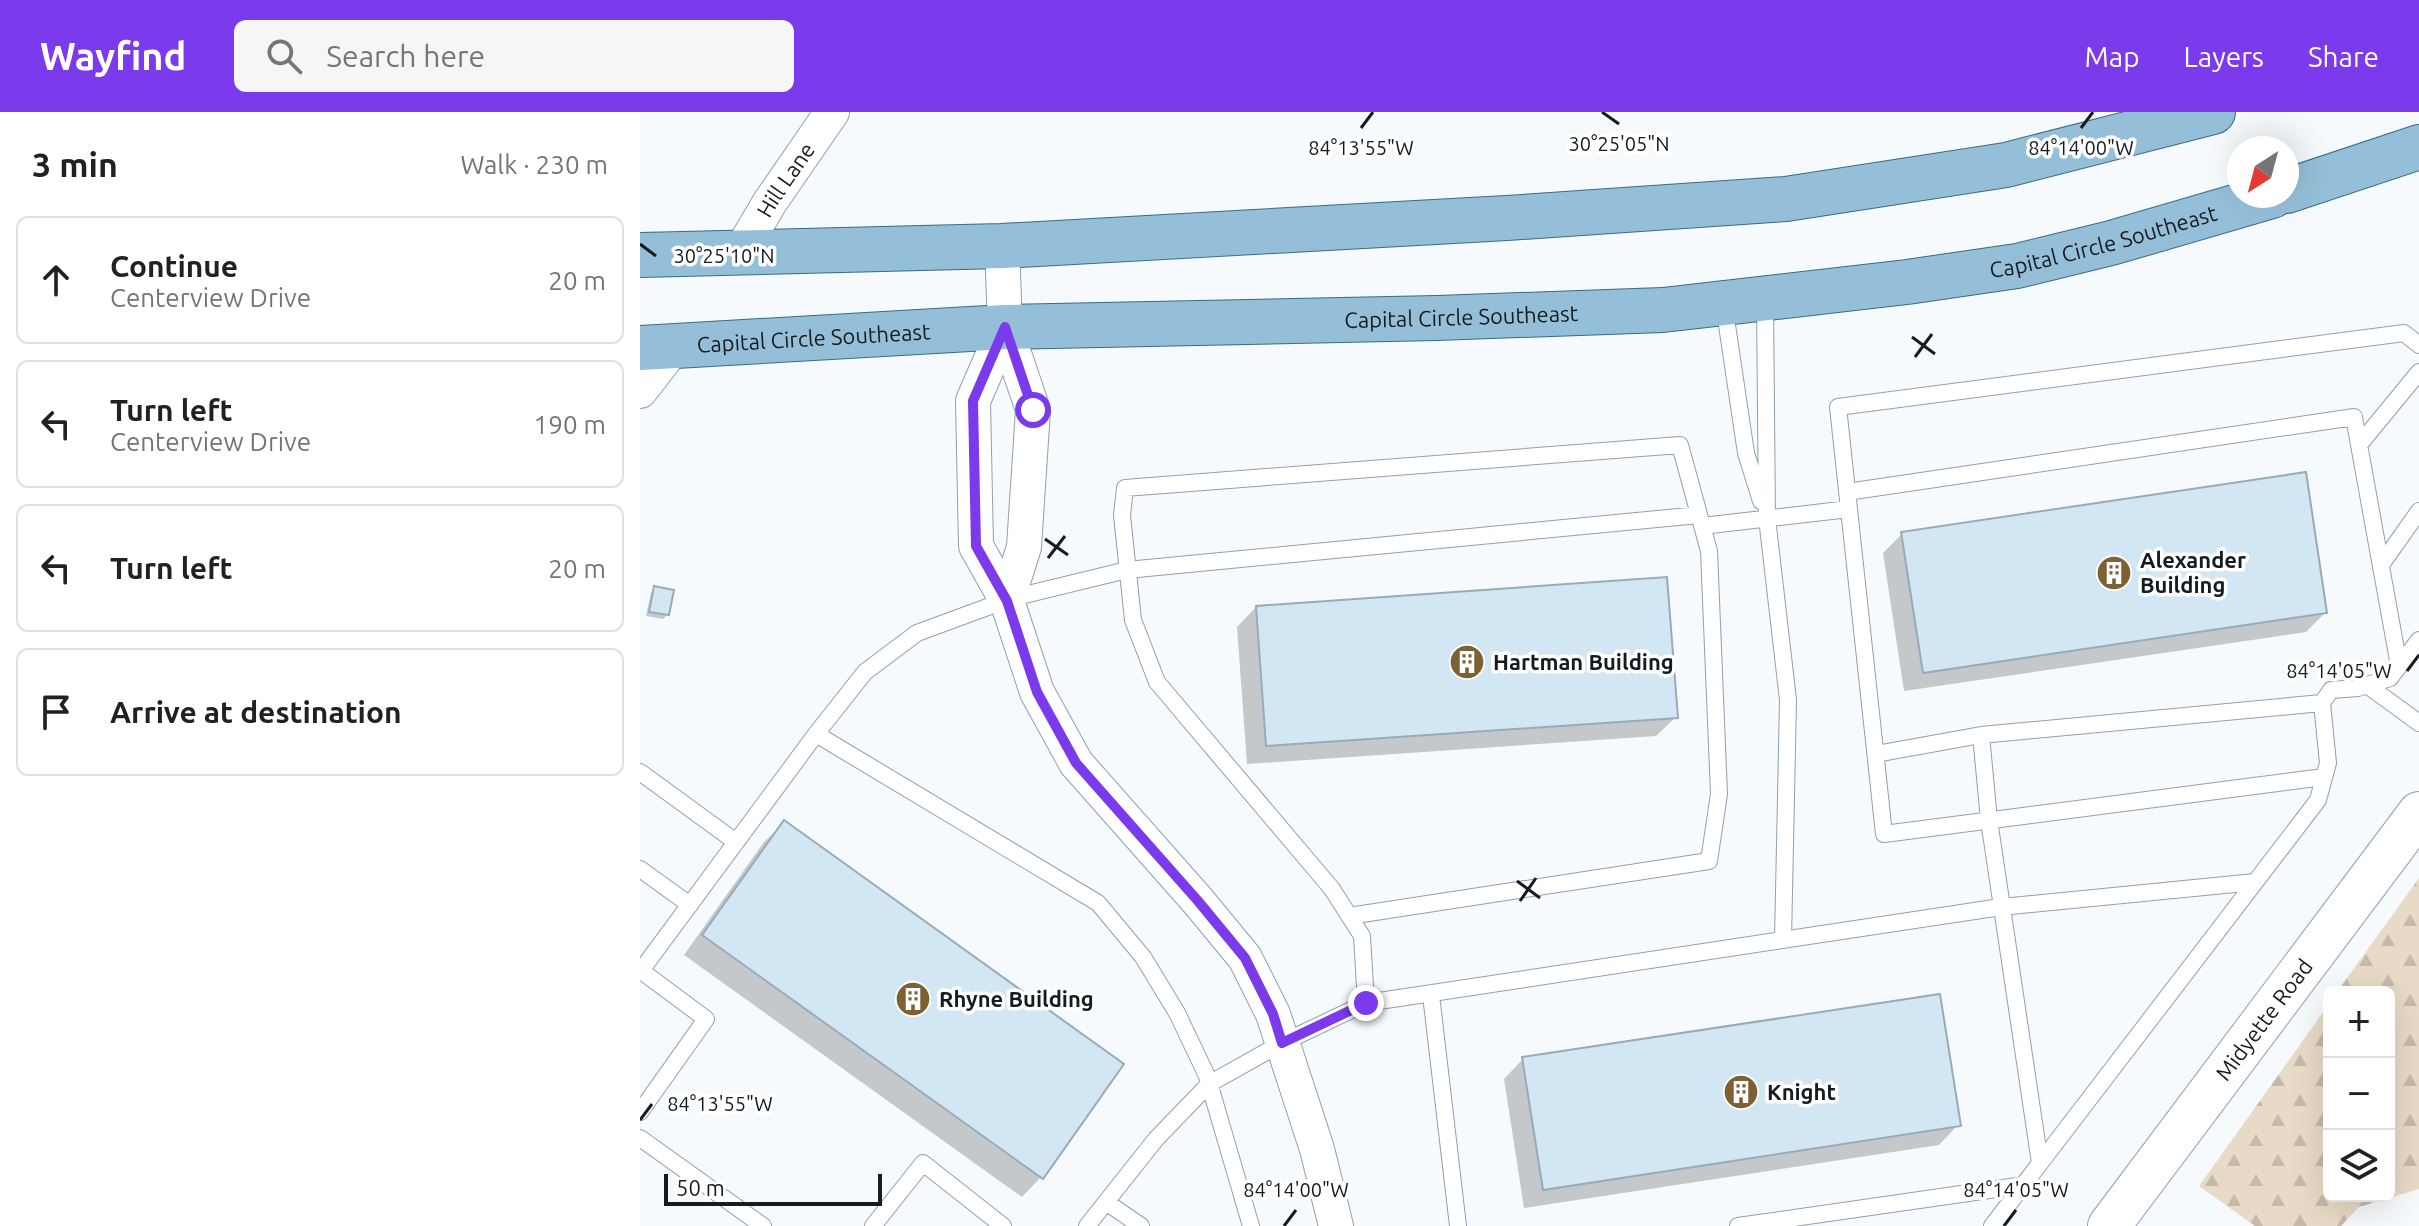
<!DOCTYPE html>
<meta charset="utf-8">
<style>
:root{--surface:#fff;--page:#f6f6f6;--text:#202124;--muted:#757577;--line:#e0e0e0;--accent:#7c3aed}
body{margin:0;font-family:Ubuntu,sans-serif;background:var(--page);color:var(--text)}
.controls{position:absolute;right:24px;bottom:24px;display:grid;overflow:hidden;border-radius:12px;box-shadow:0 8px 32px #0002}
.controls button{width:72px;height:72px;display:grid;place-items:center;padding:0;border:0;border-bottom:2px solid var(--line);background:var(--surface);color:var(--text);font:40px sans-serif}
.compass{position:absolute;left:1587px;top:24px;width:72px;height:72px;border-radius:50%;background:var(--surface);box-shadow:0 8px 32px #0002;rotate:216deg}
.scale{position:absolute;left:24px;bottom:20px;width:218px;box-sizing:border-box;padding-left:8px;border:4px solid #151c20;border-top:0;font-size:22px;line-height:28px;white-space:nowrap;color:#151c20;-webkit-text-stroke:6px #fff;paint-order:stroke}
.stop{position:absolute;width:24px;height:24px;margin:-18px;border:6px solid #7c3aed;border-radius:50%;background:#fff}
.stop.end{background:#7c3aed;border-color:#fff;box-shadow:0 2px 8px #0008}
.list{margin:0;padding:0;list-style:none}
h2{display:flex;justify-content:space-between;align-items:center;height:104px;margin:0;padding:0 32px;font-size:34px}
h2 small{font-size:26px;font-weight:400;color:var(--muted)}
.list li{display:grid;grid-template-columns:52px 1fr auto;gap:24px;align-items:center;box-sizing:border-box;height:128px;margin:0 16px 16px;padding:0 16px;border:2px solid var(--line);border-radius:12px}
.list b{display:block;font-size:30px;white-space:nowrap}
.list p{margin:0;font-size:26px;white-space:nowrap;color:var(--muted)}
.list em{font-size:26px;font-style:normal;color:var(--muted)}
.icon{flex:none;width:44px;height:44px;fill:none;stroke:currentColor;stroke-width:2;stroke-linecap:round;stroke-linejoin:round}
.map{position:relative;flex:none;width:1779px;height:1114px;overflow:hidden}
header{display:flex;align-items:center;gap:48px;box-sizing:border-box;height:112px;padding:0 40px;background:var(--accent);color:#fff}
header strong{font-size:38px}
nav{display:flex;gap:44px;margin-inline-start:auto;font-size:28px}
.search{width:560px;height:72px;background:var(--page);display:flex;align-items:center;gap:20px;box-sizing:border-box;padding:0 28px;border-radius:12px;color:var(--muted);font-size:30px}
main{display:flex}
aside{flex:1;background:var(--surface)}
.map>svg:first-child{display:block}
.forest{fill:url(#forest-firs)}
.shadow{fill:#0003}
.building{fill:#d2e6f4;stroke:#98abb8;stroke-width:2}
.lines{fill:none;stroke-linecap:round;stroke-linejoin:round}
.service-casing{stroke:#8ea1ae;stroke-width:18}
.minor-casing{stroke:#8ea1ae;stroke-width:36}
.tertiary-casing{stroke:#8ea1ae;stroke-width:44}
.primary-casing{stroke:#3a6a88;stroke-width:46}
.service{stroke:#fff;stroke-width:16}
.minor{stroke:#fff;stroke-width:34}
.tertiary{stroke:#fff;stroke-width:42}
.primary{stroke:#95bfd9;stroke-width:44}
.route{stroke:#7c3aed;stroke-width:10}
.ticks{fill:none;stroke:#151c20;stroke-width:3}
.labels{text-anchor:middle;stroke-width:7;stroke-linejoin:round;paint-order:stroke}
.street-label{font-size:22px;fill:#151c20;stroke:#fff}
.poi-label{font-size:22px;font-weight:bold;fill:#151c20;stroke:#fff;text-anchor:start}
.ticks-label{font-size:20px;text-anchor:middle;fill:#151c20;stroke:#fff;stroke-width:7;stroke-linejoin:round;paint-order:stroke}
</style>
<header>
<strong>Wayfind</strong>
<div class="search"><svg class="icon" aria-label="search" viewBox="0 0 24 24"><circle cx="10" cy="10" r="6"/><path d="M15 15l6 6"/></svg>Search here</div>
<nav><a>Map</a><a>Layers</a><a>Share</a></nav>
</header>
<main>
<aside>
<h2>3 min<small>Walk · 230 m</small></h2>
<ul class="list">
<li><svg class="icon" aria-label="ahead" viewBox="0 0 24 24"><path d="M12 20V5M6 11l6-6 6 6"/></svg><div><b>Continue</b><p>Centerview Drive</p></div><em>20 m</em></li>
<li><svg class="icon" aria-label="left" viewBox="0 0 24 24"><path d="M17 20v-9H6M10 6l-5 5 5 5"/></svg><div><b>Turn left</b><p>Centerview Drive</p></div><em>190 m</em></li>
<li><svg class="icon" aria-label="left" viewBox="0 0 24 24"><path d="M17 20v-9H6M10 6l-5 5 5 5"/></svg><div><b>Turn left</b></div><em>20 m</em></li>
<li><svg class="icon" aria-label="arrive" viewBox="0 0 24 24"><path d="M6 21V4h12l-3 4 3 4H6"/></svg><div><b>Arrive at destination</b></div></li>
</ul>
</aside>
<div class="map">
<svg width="1779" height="1114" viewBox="0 0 1779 1114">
<defs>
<pattern id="forest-firs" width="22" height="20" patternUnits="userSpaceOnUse" patternTransform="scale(2)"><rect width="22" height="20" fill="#e7dac6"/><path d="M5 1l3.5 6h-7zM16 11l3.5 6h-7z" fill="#c5baaa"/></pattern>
</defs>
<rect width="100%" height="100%" fill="#f6fafd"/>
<path class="forest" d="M1779 766V1077L1719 1095 1701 1114H1615L1559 1074 1689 892V1084H1749V880H1697Z"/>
<path class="shadow" d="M1262 422 1685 501 1666 520 1264 579 1243 441Z
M15 477 28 502 23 507 6 504 11 481Z
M616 495 1036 605 1016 624 607 652 597 515Z
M144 711 401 1065 382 1085 44 843 124 730Z
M883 947 1318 1013 1299 1033 884 1096 864 967Z"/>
<path class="building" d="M1666 360 1687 501 1283 561 1261 420Z
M1027 465 1038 606 626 634 616 494Z
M14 474 34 478 29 503 9 500Z
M144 708 484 952 403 1067 62 823Z
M1300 882 1321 1014 903 1078 882 945Z"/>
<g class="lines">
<defs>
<path id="service" d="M1125 187 1127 406 1148 588 1143 828
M1084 193 1106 341 1121 389
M1719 333 1779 260
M1207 380 1714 305 1759 554
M1062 414 1209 397
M1741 453 1779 399
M1727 573 1779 611
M176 622 458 791 503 845 537 901 567 964 611 1114
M1341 623 1349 708 1400 1051
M1236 642 1341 623 1682 591
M0 660 96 730
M1684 665 1244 722 1198 295 1764 221 1779 233
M0 757 50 793
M709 804 1069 749 1079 682 1069 439 1040 333 485 376 482 403 493 508 517 570 692 777 722 824 726 891
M0 858 66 907 0 1000
M0 860 176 622 225 560 277 521 372 486 487 458 1059 403
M791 883 818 1114
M0 1026 123 1114
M466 1090 501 1114
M233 1114 283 1051 363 1114
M447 1114 516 1027 569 972 642 931 726 891 1361 795 1615 770
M1098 1114 1384 1073
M1352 1114 1678 688 1688 651 1682 591 1691 578 1718 576 1750 566 1779 528"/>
<g id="minor">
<path d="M362 134 365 215 393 298 384 435 367 489"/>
<path id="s1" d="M101 139 130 90 192 0"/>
<path d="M365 215 333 289 336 434 367 489 397 580 436 651 558 789 605 846 633 902 677 1037 696 1114"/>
<path d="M0 279 35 234"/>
</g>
<g id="tertiary">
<path id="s2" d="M1469 1114 1779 701"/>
</g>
<g id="primary">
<path d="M1647 79 1779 35"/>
<path d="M0 143 362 134 867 106 1146 87 1366 53 1573 0"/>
<path id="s3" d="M0 236 365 215 797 206 1023 198 1267 170 1377 154 1471 131 1632 84"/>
</g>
</defs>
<use href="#service" class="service-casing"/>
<use href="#minor" class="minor-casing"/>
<use href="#tertiary" class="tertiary-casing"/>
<use href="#primary" class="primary-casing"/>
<use href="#service" class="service"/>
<use href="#minor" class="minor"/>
<use href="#tertiary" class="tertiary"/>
<use href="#primary" class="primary"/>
</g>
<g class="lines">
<path class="route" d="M393 298 365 215 333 289 336 434 367 489 397 580 436 651 558 789 605 846 633 902 642 931 726 891"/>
</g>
<path class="ticks" d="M962 0 979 12M721 16 733 0M1441 16 1453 0M0 132 16 144M1272 225 1295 242M1275 245 1292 222M405 427 428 443M408 446 425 424M1767 559 1779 543M877 769 900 786M880 789 896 766M0 1008 12 992M644 1114 656 1098M1364 1114 1376 1098"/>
<defs>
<symbol id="building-disc" viewBox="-11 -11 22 22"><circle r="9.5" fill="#7d6133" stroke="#fff"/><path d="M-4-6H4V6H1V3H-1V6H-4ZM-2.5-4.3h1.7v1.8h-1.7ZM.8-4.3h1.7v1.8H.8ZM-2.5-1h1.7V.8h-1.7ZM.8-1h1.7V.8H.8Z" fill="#fff"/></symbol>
</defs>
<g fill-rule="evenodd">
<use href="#building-disc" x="1454" y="441" width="40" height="40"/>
<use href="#building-disc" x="807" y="530" width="40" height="40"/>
<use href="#building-disc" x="253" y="867" width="40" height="40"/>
<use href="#building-disc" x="1081" y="960" width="40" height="40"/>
</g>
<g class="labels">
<g class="street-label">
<text dy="8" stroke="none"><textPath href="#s1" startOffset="84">Hill Lane</textPath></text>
<text dy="8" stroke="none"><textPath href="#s3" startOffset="1470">Capital Circle Southeast</textPath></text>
<text dy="8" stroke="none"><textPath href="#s3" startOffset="822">Capital Circle Southeast</textPath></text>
<text dy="8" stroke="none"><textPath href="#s3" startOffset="174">Capital Circle Southeast</textPath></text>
<text dy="8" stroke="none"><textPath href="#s2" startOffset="258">Midyette Road</textPath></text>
</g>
<g class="poi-label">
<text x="1500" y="456">Alexander<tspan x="1500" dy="25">Building</tspan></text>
<text x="853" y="558">Hartman Building</text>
<text x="299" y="895">Rhyne Building</text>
<text x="1127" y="988">Knight</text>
</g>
</g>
<g class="ticks-label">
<text x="979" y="39">30°25'05"N</text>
<text x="721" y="43">84°13'55"W</text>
<text x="1441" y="43">84°14'00"W</text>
<text x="84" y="151">30°25'10"N</text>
<text x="1699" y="566">84°14'05"W</text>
<text x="80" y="999">84°13'55"W</text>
<text x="656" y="1085">84°14'00"W</text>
<text x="1376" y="1085">84°14'05"W</text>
</g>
</svg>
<div class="controls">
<button>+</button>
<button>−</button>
<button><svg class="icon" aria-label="layers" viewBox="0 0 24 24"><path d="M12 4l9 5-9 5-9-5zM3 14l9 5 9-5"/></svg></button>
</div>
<svg class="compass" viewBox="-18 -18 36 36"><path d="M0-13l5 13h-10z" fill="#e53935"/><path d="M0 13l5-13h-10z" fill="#757577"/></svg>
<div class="scale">50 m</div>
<div class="stop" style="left:393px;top:298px"></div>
<div class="stop end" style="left:726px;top:891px"></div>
</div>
</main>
